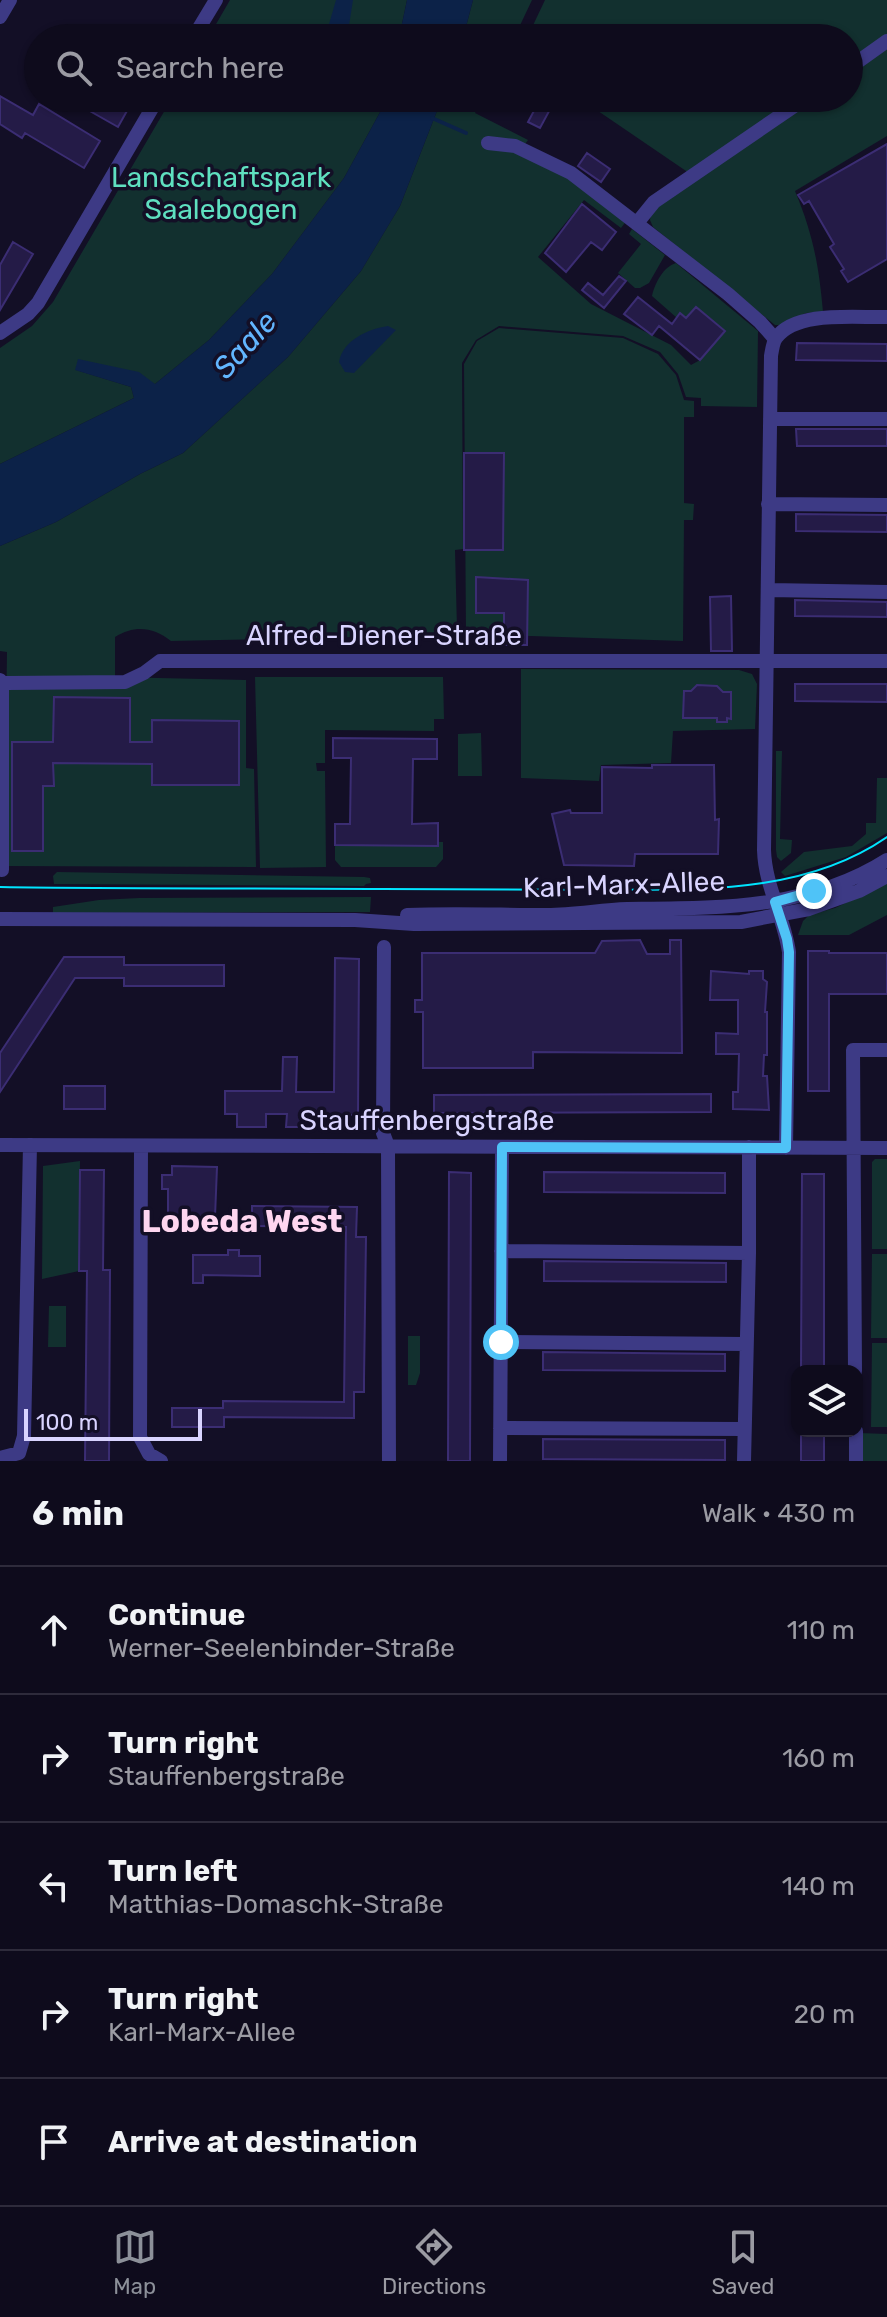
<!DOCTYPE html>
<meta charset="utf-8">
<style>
:root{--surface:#0e0b1c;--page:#171425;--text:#f1f3f6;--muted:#9b9ba3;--line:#2e2b3b;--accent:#8c9099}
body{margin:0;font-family:Rubik,sans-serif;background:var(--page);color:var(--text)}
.controls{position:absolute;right:24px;bottom:24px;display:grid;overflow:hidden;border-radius:16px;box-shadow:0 2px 6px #0004}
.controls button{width:72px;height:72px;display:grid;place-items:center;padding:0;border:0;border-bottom:2px solid var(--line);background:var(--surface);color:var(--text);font:40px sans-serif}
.scale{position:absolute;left:24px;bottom:20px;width:178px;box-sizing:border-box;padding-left:8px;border:4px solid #d9d4ff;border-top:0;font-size:22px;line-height:28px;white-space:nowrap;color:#d9d4ff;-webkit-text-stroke:6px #130f26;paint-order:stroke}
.stop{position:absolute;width:24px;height:24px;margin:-18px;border:6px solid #4fc3f7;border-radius:50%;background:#fff}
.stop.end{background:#4fc3f7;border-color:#fff;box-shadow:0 2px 8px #0008}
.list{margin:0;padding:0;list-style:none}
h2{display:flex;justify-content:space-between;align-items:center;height:104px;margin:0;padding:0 32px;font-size:34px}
h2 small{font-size:26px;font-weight:400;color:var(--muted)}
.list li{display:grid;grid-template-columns:52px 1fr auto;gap:24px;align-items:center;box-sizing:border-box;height:128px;padding:0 32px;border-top:2px solid var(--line)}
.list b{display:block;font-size:30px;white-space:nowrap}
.list p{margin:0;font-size:26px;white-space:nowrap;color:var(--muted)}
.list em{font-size:26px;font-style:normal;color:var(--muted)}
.icon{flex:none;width:44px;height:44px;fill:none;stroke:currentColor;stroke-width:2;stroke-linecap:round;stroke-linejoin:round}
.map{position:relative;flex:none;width:887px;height:1461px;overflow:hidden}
.search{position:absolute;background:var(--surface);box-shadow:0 2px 6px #0004;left:24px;right:24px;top:24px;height:88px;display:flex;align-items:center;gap:20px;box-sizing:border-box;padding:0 28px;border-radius:44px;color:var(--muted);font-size:30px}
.sheet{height:744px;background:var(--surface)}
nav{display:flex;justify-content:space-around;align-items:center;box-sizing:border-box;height:112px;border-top:2px solid var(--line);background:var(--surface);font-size:22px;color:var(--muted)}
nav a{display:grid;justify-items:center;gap:4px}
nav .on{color:var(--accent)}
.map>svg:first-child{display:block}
.green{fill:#12302f}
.water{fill:#0c2248}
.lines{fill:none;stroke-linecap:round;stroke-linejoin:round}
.stream{stroke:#0c2248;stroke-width:4}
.building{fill:#241b47;stroke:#3b2d73;stroke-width:2}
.minor{stroke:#3d3a85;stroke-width:14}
.tram{stroke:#00e5ff;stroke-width:2}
.route{stroke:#4fc3f7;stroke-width:10}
.labels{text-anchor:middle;stroke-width:7;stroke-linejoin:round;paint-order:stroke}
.park-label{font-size:28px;fill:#5fe0c0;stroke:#130f26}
.street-label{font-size:28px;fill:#d9d4ff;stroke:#130f26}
.water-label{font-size:30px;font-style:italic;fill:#62b6ff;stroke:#130f26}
.quarter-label{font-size:32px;font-weight:bold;fill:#ffd6f0;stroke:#130f26}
</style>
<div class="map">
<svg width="887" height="1461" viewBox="0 0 887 1461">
<rect width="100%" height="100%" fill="#130f26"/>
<path class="green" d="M230 0H407L399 38H208Z
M473 0H532L514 38H463Z
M545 0H887V37L849 63V38H527Z
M887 46V136L795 191C813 234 819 266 823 312L806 313 780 325H775L653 227 650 220 651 211 811 98H849V72Z
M172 98H386L384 105 344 178 272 274 209 340 155 384 76 370 131 387 134 398 0 464V348L32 326 53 302Z
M442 98H482L475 113 528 140 519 152 554 168 627 220 621 228 584 200 538 257 591 304 671 345 691 365 700 360 714 342 681 314 677 318 652 296C655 283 663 267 676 263L758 331 757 407 701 406V398L686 397 678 374 660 352 623 336 499 326 476 340 462 363 463 549 455 550 457 629 445 635 171 641C153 627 135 625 115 637V677L246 680V768L254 769 256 867 4 866 7 652 0 651V546L56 522 140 474 183 453 288 357 361 271 400 206Z
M579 98H798L689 173Z
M632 229 665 255 649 283 640 288H635L618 273 641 244 629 234Z
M499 328 623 338 658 354 676 375 684 400 694 401V417H684V503L694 504 693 520H684L683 641 466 634 464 364 477 341Z
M521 669 739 670 752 674 757 684 755 729 673 731 671 763 601 765 599 781 521 778Z
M255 677H443L444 719H434V731L325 730V763H316L317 771H325L326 867 260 868Z
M481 733 482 776H458V734Z
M776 751H782L780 839 792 840 791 853 781 861 777 857 776 850Z
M877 778H887V833L846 857 785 876 781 872 804 852 852 846 866 834V823H876Z
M438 842H443V859L436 867H341L335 860V845L437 846Z
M57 872 364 877 370 878 371 883 366 884 364 886 54 884 53 876Z
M887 883V915L849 935H798L803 921 809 915 835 908Z
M371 897 370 912 53 913V907L99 900 139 898Z
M875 1159H887V1249H872V1162Z
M80 1161 79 1271 42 1279 43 1166Z
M872 1254H887V1338H871Z
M49 1306H66V1347H48Z
M408 1336H420V1373L416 1385H408Z
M872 1343H887V1427H871Z
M859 1433 887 1434V1461H859Z"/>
<path class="water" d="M336 0H353L347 38H325Z
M407 0H473L463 38H399Z
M386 98H442L400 206 361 271 288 357 183 453 140 474 56 522 0 546V464L134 398 131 387 75 370 78 359 139 372 155 384 209 340 272 274 344 178 384 105Z
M388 326 396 330 354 373 345 372 339 362C343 340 368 329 388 326Z"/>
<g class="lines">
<path class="stream" d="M432 118 466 133"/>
</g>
<path class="building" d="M0 96 33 115 39 104 100 141 84 168 25 133 22 138 0 124Z
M67 98H109L128 109 118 127Z
M521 98H546L554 102 540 128 528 122 536 107Z
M887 144V259L848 282 841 271 844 269 830 247 834 244 809 201 804 204 798 195Z
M587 153 610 169 601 182 578 166Z
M582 204 616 232 602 250 591 242 566 272 545 253Z
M13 242 33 254 0 310V265Z
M619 276 626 281 604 308 582 290 588 283 603 295Z
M638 297 672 324 680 313 686 318 696 307 725 331 700 360 659 326 652 335 624 314Z
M797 343 887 344V361L796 360Z
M796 429H887V446H797Z
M464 453H504L503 550H464Z
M796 514 887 515V532L796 531Z
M476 577 528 580 527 645H504V613H476Z
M731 596 732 651H711L710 597Z
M795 600 887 602V617L795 616Z
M795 684H887V702L795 701Z
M697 685 717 686 723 692H731V719L727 718V722H717V718H683L684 691H691Z
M54 697 130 698V742H152V720L239 721V785H152V764L53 763 54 786H43V851H12V742H53Z
M333 738 437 739V759H413L412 824 438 823V846L335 845V824H350L351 758H333Z
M652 765H714L715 820 719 819 718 854H635L634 866 564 865 552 814 570 810 571 813H602V767L652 768Z
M640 940 647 954H670V940H681L682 1053 533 1052V1068H423V1012H415V1000H422V953H595L602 941Z
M808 951H829V953H887V994H829V1091H808Z
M64 957H124V965H224V986H124V978H75L0 1092V1053Z
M335 958 359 959 358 1115H315V1127H286L287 1114H266V1127H237V1114H225V1091H282L283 1057H297L296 1092H334Z
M711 971 749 974V971H763V979L767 982 765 1012H767V1055H764L763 1076H767L769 1110 733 1109V1092H738L739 1054H716V1033L738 1034V1000H710Z
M64 1086H105V1109H64Z
M711 1094V1112L434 1113V1095Z
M172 1166 217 1167 215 1217 168 1216V1189H162V1175H172Z
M80 1170H104L103 1270H110L109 1461H85L87 1271H79Z
M449 1172 471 1173 470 1461H448Z
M544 1172 725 1173V1193L544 1192Z
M802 1174H824V1371H801Z
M252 1206 357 1207 356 1237H366L364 1379V1392H354V1418L224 1417V1427H172V1408H223V1401L344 1402 346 1227 252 1226Z
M228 1250H239V1256H260V1276L203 1275V1283H193V1255H228Z
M544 1261 726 1263V1282L544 1281Z
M543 1352 725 1354V1371L543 1370Z
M801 1431H824V1461H801Z
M543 1439 725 1440V1460L543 1459Z"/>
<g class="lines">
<path class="minor" d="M0 17 10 0
M193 38 216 0
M849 68 887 41
M488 143 515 146 571 173 728 294 760 322 775 339
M637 223 654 202 806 98
M0 333 28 314 38 303 158 98
M770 419H887
M768 504 887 505
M769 590 887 592
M0 680 2 683H7L125 682 144 673 160 661H887
M2 683V870
M407 915C454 913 501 915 547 915 574 915 600 910 627 909 716 908 809 910 887 860
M0 919 355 920 414 924 741 922 809 909 859 891 887 876
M384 947 383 1133 388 1146 389 1461
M0 1145 887 1148
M141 1146 140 1437 149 1454 161 1461
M786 1148 789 952C784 917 765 886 764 850L771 356C772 350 773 342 776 338 796 310 856 318 887 317
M501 1251 749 1253
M501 1342 746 1344
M855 1371 853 1050H887
M500 1428 744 1429
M0 1458 19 1453 24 1436 30 1145
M500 1461 502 1147
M744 1461 749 1253V1147
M856 1461V1431"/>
<path class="tram" d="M0 887C127 889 254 888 382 889 454 889 527 890 600 890 697 889 803 895 887 837"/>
</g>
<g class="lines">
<path class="route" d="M501 1342 502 1147 786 1148 789 952 787 939 775 902 814 891"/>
</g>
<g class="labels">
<g class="park-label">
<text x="221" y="187">Landschaftspark<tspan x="221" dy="32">Saalebogen</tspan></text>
</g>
<g class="street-label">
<text x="384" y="645">Alfred-Diener-Straße</text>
<text transform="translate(624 884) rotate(-2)" y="10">Karl-Marx-Allee</text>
<text x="427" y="1130">Stauffenbergstraße</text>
</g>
<g class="water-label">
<text transform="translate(245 345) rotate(-48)" y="10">Saale</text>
</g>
<g class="quarter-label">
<text x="242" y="1232">Lobeda West</text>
</g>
</g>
</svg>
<div class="controls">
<button><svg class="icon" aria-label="layers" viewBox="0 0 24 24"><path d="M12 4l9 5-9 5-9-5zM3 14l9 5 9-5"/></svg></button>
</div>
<div class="scale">100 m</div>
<div class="stop" style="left:501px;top:1342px"></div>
<div class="stop end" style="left:814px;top:891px"></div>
<div class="search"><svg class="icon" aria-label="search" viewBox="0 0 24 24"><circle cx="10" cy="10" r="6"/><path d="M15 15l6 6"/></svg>Search here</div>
</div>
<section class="sheet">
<h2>6 min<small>Walk · 430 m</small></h2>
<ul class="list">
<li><svg class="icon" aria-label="ahead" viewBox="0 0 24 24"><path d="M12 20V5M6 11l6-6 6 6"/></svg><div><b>Continue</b><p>Werner-Seelenbinder-Straße</p></div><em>110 m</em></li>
<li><svg class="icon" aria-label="right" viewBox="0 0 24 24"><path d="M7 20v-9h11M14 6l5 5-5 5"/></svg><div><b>Turn right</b><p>Stauffenbergstraße</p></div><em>160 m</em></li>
<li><svg class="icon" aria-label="left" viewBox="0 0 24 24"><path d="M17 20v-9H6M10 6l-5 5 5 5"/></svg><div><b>Turn left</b><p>Matthias-Domaschk-Straße</p></div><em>140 m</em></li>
<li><svg class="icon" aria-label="right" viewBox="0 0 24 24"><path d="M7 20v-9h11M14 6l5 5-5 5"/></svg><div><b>Turn right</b><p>Karl-Marx-Allee</p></div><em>20 m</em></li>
<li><svg class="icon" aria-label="arrive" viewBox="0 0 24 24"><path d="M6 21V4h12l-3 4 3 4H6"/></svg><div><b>Arrive at destination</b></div></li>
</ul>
</section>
<nav>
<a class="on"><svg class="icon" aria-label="map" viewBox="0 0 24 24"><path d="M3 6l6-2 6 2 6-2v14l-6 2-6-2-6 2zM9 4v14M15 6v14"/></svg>Map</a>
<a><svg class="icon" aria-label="directions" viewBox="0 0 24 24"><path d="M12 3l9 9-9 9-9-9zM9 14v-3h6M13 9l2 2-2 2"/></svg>Directions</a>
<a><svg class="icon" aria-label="saved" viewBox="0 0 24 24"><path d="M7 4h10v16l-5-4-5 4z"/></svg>Saved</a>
</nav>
